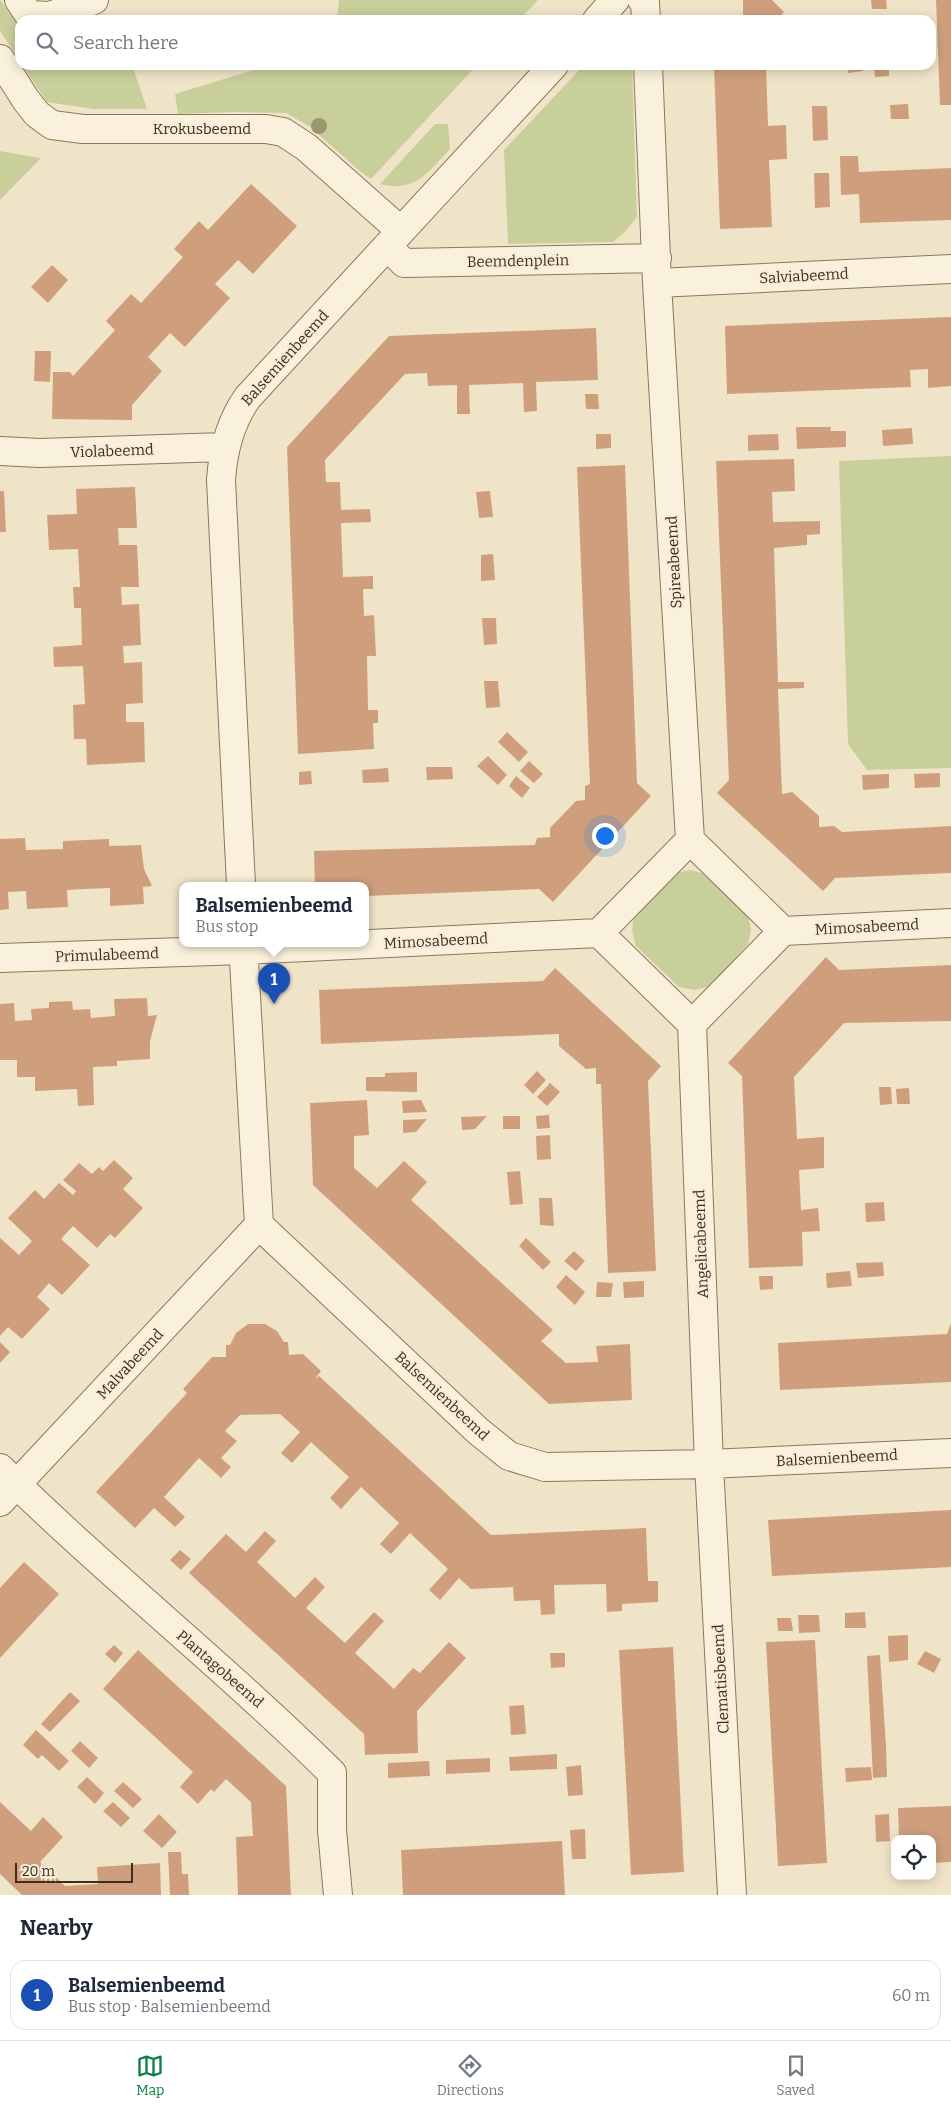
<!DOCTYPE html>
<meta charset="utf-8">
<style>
:root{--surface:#fff;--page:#f6f6f7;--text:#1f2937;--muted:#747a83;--line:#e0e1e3;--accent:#0b8043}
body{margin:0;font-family:Bitter,serif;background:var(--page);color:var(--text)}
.controls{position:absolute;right:15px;bottom:15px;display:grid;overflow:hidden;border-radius:10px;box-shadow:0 2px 12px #0003}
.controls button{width:45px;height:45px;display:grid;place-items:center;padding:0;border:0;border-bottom:1px solid var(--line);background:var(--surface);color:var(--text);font:25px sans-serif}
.scale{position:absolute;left:15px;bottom:12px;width:118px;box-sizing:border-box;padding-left:5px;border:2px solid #3d2e20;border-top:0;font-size:14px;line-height:18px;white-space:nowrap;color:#3d2e20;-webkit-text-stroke:4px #f7eed8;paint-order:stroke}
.you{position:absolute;left:604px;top:835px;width:18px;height:18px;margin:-12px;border:4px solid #fff;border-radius:50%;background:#1a73e8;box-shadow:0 0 0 8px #1a73e833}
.badge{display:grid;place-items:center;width:32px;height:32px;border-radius:50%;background:var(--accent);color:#fff;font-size:16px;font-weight:700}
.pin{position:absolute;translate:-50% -41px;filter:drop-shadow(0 1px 2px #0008)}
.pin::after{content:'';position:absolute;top:26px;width:18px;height:15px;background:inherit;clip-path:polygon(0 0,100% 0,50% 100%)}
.popup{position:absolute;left:179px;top:882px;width:190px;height:65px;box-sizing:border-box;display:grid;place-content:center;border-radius:10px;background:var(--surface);filter:drop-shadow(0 1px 4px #0005);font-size:16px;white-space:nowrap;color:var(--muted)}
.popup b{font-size:19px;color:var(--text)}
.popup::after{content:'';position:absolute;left:50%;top:100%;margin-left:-10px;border:10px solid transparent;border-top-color:var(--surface)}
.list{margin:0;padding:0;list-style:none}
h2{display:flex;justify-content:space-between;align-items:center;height:65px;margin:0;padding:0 20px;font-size:21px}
h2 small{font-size:16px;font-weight:400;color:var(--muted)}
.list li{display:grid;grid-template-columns:32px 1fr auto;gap:15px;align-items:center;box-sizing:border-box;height:70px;margin:0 10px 10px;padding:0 10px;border:1px solid var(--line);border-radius:15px}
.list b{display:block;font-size:19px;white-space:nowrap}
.list p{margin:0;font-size:16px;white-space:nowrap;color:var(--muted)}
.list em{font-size:16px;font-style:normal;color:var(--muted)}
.icon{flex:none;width:28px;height:28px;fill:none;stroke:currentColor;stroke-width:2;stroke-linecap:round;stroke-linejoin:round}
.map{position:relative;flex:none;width:951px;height:1895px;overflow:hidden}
.search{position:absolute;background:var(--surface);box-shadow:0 2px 12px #0003;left:15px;right:15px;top:15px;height:55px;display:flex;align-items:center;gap:12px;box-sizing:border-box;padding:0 18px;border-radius:15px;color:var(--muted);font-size:19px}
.sheet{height:145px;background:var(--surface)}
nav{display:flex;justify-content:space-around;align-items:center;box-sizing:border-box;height:70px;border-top:1px solid var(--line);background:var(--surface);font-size:14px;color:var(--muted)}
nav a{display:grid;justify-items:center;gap:2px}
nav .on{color:var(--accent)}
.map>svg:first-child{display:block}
.green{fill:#c9cf9b}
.building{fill:#cf9f7d}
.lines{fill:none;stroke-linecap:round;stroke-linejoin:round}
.minor-casing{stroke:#8d765c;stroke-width:30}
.minor{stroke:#faf1dc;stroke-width:28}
.tree{fill:#96986f}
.labels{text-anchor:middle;stroke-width:4.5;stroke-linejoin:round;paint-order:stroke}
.street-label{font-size:15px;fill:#3d2e20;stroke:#f7eed8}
</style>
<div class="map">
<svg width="951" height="1895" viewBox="0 0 951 1895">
<rect width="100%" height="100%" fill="#f0e4c8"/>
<path class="green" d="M0 0 18 24H20V61L0 31Z
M339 0H538L519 20H337Z
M22 65H132L147 109H93L47 102Z
M270 65H477L371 179 362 173 309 126 286 113 234 112 178 114 175 94Z
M584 65H632L637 217 625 232 613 242 508 244 504 150Z
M435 124H448L450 149C428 172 416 193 380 184Z
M0 151 41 158 0 200Z
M951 456V768L867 770 848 744 839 461Z
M690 870 706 874 748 914 751 930 748 944 710 986 695 990 679 987 636 946 632 931 634 916 675 873Z"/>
<path class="building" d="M743 0H772L784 12 776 20H743Z
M871 0H886L887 9H872Z
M936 0H951V105H940Z
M714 65H766L768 126 786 125 787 159 769 160 772 227 720 229Z
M848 65H862L863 71 848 73Z
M874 65H889V76L875 77Z
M908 104 909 119H891L890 105Z
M812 106H827L828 140 813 141Z
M840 156H858L859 172 951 168V220L860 223 859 194 841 195Z
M814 173H829L830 207 815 208Z
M251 184 297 226 253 274 238 260 215 284 230 298 185 347 170 333 148 357 162 371 132 405V420L52 419 53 372H70L73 376 115 330 106 321 131 294 141 303 183 257 174 249 199 221 208 230Z
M52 265 68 280 48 303 31 287Z
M951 317V386L928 388V369L910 370 911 387 727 394 725 326Z
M596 328 598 380 536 382 537 411 524 412 523 383 469 385 470 414H457V385L428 386 427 373 405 374 325 460 326 482H340L341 510 370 509 371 522 341 523 343 577 373 576V589H363L364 616 374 615 376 656H367L368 710H378V723H373L374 749 298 754 287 447 389 336Z
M35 351H51L50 382 34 381Z
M585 394H598L599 409H586Z
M796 427H831L830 431H846V447L797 449Z
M912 428 913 444 883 446 882 430Z
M596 434H611V448L596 449Z
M778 434 779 450 748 451V435Z
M794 459 795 491 772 492 773 522 820 521V534L807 535V545L774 548 778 682H804V688L778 689 782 794 792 792 819 816V827L834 826 842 832 951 826V873L835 878 823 891 717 793 729 780 716 461Z
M625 465 637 783 651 796 553 902 539 889 365 896V885H315L314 851 535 845 537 838 550 837V828L576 801 585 800V786L590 784 577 467Z
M135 487 137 528H118L119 545H137L139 587H121L122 605 139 604 141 645 123 646 124 663 142 662 143 703 126 704V722H144L145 762 87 765 86 739H74L73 705 85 704 83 666 54 667 53 647 82 645 81 608H74L73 587H80L78 549 49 550 47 515 77 514 76 489Z
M0 491H4L6 532H0Z
M490 491 493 517 479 518 476 492Z
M493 554 495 580 481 581V555Z
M482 618H496L497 644 484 645Z
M484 681H498L500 707 486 708Z
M507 732 528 752 519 762 498 742Z
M488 756 507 775 498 785 477 766Z
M529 761 543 774 534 783 520 771Z
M426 767H452L453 779 427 780Z
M388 768 389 782 363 783 362 770Z
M311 771 312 784 299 785V772Z
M940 773V787L915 788 914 774Z
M889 774V788L863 790 862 775Z
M516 776 530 788 522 798 509 786Z
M25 838 26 850 63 849V841L109 839V846L141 845 144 869 152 886 143 887 144 904 110 906V888L85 889 67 890 68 907 27 909 26 891 8 892 9 909 0 910V839Z
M826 957 839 970 951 965V1021L844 1023 794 1077 797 1139 824 1137V1168L799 1170 801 1210 818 1208 820 1231 802 1232 803 1266 749 1268 742 1076 728 1063Z
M555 968 661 1066 648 1081 656 1271 608 1273 601 1084H596V1068L586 1069 559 1046V1034L321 1044 319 990 543 981Z
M147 998 148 1016 157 1015 150 1041V1059L117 1061V1066L93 1067 94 1105 78 1106 77 1089 35 1091V1077H17V1060H0V1004L14 1003 15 1021 32 1020 31 1009 49 1008V1002L72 1001 73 1010 90 1009 91 1018 115 1016 114 999Z
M537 1071 546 1080 533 1094 524 1085Z
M417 1072V1092L366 1091V1077H385V1073Z
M550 1083 560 1092 547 1106 537 1097Z
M879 1087H891L892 1104 880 1105Z
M909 1088 910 1104H897L896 1089Z
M367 1100 369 1135 354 1136V1168L377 1188 404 1161 427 1182 411 1200 553 1330 541 1341 566 1363 598 1362 596 1346 630 1344 632 1400 549 1404 313 1185 310 1103Z
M421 1100 427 1112 403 1113 402 1101Z
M549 1115 550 1128 537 1129 536 1116Z
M487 1116 475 1129 462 1130 461 1117Z
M503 1116H520V1129H503Z
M427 1119 416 1132 403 1133V1120Z
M550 1135 551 1159 537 1160 536 1136Z
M114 1160 133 1178 123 1189 143 1208 115 1238 110 1234 97 1248 73 1226 61 1239 90 1265 62 1295 49 1283 37 1297 50 1309 22 1339 8 1327 0 1336V1238L19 1255 32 1241 8 1218 35 1190 44 1199 59 1183 73 1195 76 1191 63 1180 79 1163 92 1174 99 1167 103 1171Z
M520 1171 523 1204 510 1205 507 1172Z
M539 1198H552L554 1226 540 1225Z
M884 1202 885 1221 866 1222 865 1203Z
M526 1238 551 1262 543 1270 519 1246Z
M574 1251 585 1261 576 1271 564 1261Z
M883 1262 884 1276 858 1278 856 1263Z
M850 1271 852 1286 827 1288 826 1273Z
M566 1275 585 1292 575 1305 556 1287Z
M759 1276H773V1289L760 1290Z
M644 1281V1297L624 1298 623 1282Z
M597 1282 613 1283 611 1297H596Z
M951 1323V1382L780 1390 778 1343 947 1334Z
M248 1324H265L277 1331 284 1342H288L289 1355 303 1354 321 1371 315 1379 319 1376 491 1535 646 1528 648 1581H658V1602L622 1604V1611L607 1612 606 1584 554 1585 555 1614 541 1615 540 1600 514 1601 513 1587 471 1589 459 1578 440 1600 429 1590 448 1569 410 1533 391 1554 380 1544 399 1523 361 1487 341 1509 330 1498 349 1477 311 1442 292 1463 281 1453 300 1432 280 1414 240 1415 225 1431 237 1441 221 1458 231 1467 221 1478 199 1458 164 1497 185 1517 175 1527 154 1508 135 1528 96 1492 187 1393 183 1389 212 1357H226V1345H230L236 1333Z
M0 1342 10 1352 0 1363Z
M951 1510V1567L772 1576 768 1520Z
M265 1531 276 1541 257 1562 295 1598 315 1577 325 1587 306 1608 345 1643 374 1612 384 1621 355 1653 394 1689 413 1668 420 1673 449 1642 466 1658 417 1711 418 1753 365 1755 364 1734 189 1573 226 1534 246 1552Z
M180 1550 191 1559 181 1570 170 1560Z
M24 1562 59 1594 0 1658V1588Z
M865 1612 866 1628H845V1613Z
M798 1615H819L820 1632 799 1633Z
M777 1618H791L793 1631H778Z
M908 1635V1660L889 1662 888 1636Z
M815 1640 827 1863 778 1866 766 1642Z
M114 1645 123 1653 115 1663 105 1654Z
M673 1647 684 1872 631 1875 619 1650Z
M138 1650 286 1786 291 1895H238L236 1837 253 1836 251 1802 226 1779 214 1792 211 1789 198 1804 180 1787 193 1772 103 1689Z
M925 1651 941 1659 934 1673 917 1664Z
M550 1653H565V1667L551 1668Z
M880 1655 886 1746 887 1777 873 1778 867 1656Z
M70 1692 80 1701 50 1732 41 1724Z
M524 1705 526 1734 511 1735 509 1706Z
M36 1730 69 1761 59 1771 42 1755 38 1759 23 1745Z
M80 1741 98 1758 89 1768 71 1751Z
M557 1754V1769L510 1771 509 1757Z
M490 1758V1772L446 1774V1760Z
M429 1761 430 1776 388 1778V1763Z
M581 1765 583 1795 568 1796 566 1767Z
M871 1767 872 1780 846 1782 845 1768Z
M87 1777 104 1793 95 1804 77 1787Z
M123 1782 142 1799 133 1808 114 1791Z
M0 1802 31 1831 43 1817 63 1837 40 1862 65 1886 98 1884 97 1867 160 1863 161 1895H22L0 1874Z
M113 1802 130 1818 121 1827 103 1811Z
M951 1806V1862L932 1863V1839H899L898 1808Z
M159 1814 177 1832 162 1848 143 1831Z
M889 1814 890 1841 876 1842 875 1815Z
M585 1829 586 1859H572L570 1830Z
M562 1841 565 1895H403L401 1850Z
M168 1852H181L182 1874H188L189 1895H170Z"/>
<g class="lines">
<defs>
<path id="minor" d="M19 0 29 15 50 16 94 0
M642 0 645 2 646 20
M597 20 615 0
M0 59 26 100 37 114 52 125 83 129H266L283 132 306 147 401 231
M648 65 657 283 690 840
M387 246 404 263 657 258
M657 283 951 269
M0 451 40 453 224 447
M241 885 221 480C223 450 230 422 248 397L554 65
M599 933 692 1024 783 931 951 923
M243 943 259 1225 478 1431 509 1456 545 1467 709 1464 951 1453
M0 958 244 950 599 933 690 840 783 931
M692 1024 709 1464 732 1895
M0 1468C107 1574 225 1667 332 1773V1830L338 1895
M0 1502 259 1225"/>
</defs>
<use href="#minor" class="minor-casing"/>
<use href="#minor" class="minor"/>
</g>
<circle class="tree" cx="319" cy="126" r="8"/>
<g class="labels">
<g class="street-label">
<text x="202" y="134">Krokusbeemd</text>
<text transform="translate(518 261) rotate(-1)" y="5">Beemdenplein</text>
<text transform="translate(804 276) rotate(-3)" y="5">Salviabeemd</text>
<text transform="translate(285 358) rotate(-48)" y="5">Balsemienbeemd</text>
<text transform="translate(112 451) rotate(-2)" y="5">Violabeemd</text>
<text transform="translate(674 562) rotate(-93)" y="5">Spireabeemd</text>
<text transform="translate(867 927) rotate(-3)" y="5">Mimosabeemd</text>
<text transform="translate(436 941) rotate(-3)" y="5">Mimosabeemd</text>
<text transform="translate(107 955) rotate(-2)" y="5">Primulabeemd</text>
<text transform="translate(701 1244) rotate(-92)" y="5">Angelicabeemd</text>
<text transform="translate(130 1364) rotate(-47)" y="5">Malvabeemd</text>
<text transform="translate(442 1396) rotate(43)" y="5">Balsemienbeemd</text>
<text transform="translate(837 1458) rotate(-3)" y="5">Balsemienbeemd</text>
<text transform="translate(220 1669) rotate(41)" y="5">Plantagobeemd</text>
<text transform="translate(721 1679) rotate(-93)" y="5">Clematisbeemd</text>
</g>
</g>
</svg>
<div class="controls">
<button><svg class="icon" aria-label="locate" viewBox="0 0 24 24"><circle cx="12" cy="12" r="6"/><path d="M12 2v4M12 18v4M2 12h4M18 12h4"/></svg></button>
</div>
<div class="scale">20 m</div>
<div class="you"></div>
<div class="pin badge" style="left:274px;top:1004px;background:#1a4fb4">1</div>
<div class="popup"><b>Balsemienbeemd</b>Bus stop</div>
<div class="search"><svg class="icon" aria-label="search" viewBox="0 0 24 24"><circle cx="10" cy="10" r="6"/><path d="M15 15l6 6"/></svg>Search here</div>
</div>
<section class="sheet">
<h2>Nearby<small></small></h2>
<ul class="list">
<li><span class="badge" style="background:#1a4fb4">1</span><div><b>Balsemienbeemd</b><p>Bus stop · Balsemienbeemd</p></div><em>60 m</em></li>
</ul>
</section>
<nav>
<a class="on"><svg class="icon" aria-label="map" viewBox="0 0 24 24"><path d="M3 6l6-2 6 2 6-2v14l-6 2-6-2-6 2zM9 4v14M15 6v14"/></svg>Map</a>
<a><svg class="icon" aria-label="directions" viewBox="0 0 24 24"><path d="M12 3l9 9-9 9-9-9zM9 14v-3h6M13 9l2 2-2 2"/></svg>Directions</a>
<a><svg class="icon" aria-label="saved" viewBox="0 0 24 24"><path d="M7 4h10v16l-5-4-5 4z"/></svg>Saved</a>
</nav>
